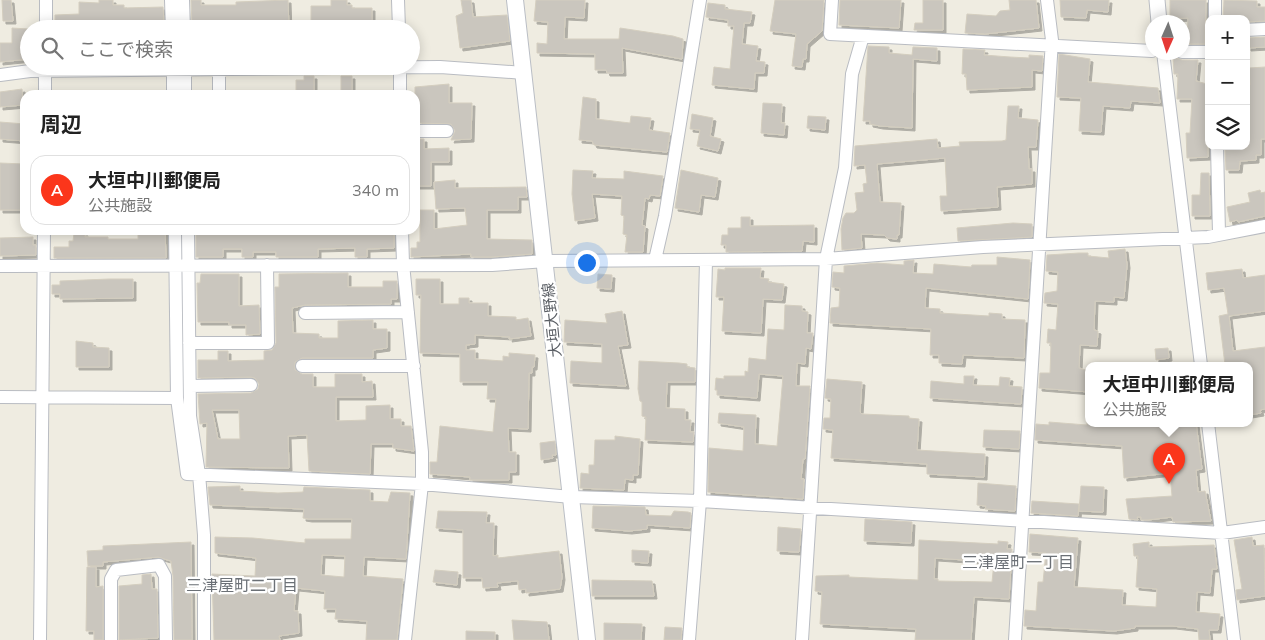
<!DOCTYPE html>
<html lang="ja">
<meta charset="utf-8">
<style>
:root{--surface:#fff;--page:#f2f2f2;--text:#222;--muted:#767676;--line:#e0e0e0;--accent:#fb361b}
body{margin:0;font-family:Mulish,"Noto Sans JP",sans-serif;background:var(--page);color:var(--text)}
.controls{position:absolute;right:15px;top:15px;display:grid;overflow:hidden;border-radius:10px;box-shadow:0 2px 12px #0003}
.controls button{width:45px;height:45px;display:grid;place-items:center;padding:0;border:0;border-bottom:1px solid var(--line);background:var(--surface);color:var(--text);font:25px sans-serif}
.compass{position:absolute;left:1145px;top:15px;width:45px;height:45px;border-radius:50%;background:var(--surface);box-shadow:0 2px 12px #0003;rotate:183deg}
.you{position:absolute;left:586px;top:262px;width:18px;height:18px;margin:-12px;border:4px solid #fff;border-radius:50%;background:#1a73e8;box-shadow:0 0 0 8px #1a73e833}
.badge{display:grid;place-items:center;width:32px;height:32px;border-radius:50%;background:var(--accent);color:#fff;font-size:16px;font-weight:700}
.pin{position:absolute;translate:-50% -41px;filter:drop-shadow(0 1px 2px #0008)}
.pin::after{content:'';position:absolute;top:26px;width:18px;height:15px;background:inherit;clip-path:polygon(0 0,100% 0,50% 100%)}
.popup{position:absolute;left:1085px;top:362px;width:168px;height:65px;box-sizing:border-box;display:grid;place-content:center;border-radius:10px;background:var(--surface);filter:drop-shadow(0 1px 4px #0005);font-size:16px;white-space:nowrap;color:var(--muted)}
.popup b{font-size:19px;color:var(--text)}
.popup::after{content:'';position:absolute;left:50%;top:100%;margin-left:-10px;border:10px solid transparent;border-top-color:var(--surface)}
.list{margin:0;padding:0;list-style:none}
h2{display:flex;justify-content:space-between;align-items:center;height:65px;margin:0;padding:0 20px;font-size:21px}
h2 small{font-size:16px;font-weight:400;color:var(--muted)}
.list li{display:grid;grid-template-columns:32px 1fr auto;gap:15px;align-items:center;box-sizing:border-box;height:70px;margin:0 10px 10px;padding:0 10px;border:1px solid var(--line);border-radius:15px}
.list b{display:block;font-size:19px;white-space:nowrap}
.list p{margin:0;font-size:16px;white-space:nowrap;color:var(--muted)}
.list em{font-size:16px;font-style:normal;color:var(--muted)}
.icon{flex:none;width:28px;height:28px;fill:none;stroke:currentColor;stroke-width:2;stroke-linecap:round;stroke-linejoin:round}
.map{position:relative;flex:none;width:1265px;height:640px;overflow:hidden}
.search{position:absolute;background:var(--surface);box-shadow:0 2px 12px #0003;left:20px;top:20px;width:400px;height:55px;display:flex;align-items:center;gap:12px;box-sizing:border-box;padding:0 18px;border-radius:28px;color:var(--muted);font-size:19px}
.panel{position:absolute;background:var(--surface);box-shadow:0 2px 12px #0003;left:20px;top:90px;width:400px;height:145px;border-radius:15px}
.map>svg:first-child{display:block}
.building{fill:#cac6be;stroke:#d4cebf;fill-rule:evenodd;filter:url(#shadow)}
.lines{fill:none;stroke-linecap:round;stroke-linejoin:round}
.minor-casing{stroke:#b9bcc2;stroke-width:14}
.tertiary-casing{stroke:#b9bcc2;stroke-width:17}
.secondary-casing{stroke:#babec5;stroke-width:18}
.minor{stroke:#fff;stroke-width:12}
.tertiary{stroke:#fff;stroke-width:15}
.secondary{stroke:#fff;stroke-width:16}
.labels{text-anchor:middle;stroke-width:4.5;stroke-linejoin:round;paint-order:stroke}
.street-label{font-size:15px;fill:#5a5e64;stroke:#fff}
.neighbourhood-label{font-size:16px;fill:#6b7076;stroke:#fff}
</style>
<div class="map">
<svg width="1265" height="640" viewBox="0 0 1265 640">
<defs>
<filter id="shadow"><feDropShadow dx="3" dy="3" stdDeviation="0" flood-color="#0004"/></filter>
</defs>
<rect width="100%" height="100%" fill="#efece1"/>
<path class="building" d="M2 0H11L13 21H3Z
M99 0H113V5H124V8L163 7 164 23 123 24V29H55V15L79 14V2L99 3Z
M191 0H201V5H236V2L288 0 289 29H236V24L192 25Z
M331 0H347V5H352V8H372V21H352V28H311V6H331Z
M461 0H471L473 17 507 15 510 41 460 48 456 16 463 13Z
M536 0H585L584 18 565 17 564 39H619L620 28 673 36 683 39 682 59 622 48 623 73H607L606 70H595V54L537 53V43L547 44 548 22 534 21Z
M775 0H824L822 31 807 44 806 59H803L802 67 792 66 796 34 770 31Z
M840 0H901L899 28 839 25Z
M923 0H943V30H914L915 23H923Z
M1009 0H1036L1039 28 985 34 965 33 967 14 996 16 1000 11 1010 10Z
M1060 0H1109L1108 12 1087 10 1086 18 1061 17Z
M1170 0H1206L1205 44H1187L1188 18 1170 19Z
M1224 0 1257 1V7H1265V21L1246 22V19H1223Z
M708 3 725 5V9L752 12 750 23H744L742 44 758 46 756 61 765 62 764 73H755L754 89 712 85 714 67 730 69 734 26H728V20L706 17Z
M12 28 29 29V59L0 62V43H12Z
M1265 37V47L1248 48V38Z
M868 46 889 47V53L912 55 913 47 937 48V61L913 59 912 128 880 126 870 124V121H863Z
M963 49 985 50 984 55 1010 57 1029 58V55L1043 56 1042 71 1032 70V87L967 90 966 74H962Z
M1059 54 1090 59 1088 82 1158 88 1160 103 1131 101 1130 108 1103 106 1101 132 1079 131 1081 98 1057 97Z
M1173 56 1182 60H1198L1196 81 1207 84 1208 157 1187 158 1186 133H1190L1192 99H1177L1178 74H1174Z
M1265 67V139H1261V155H1256V160L1240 161 1239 170H1226L1225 149 1246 146 1248 86 1250 85 1249 68Z
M304 76H314V95H296V80H304Z
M341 76H352V95H341Z
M449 84V103H472L471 139 451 140 455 131 451 124 419 123V117H415V87Z
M22 89 23 105 0 107V92Z
M583 97 596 99V119L630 123 631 116 651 118 649 130 670 133 667 152 594 145 592 141 579 140Z
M763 103 782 104 781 123H785L784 135 761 133Z
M1008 106H1019L1018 118 1038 120 1036 147H1028L1029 169H1032V184L997 187 998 207 941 211 940 196H947L945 158 877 164 880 202 901 203 899 235H897V239L887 238 884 235 861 234 862 248 842 250 841 229 843 218 846 213H854L857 210 855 193 864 192 863 184 867 183 865 165 854 166 855 146 937 139 938 148 960 146 959 142 1002 141 1006 140Z
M692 114 713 118 710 136 721 139 718 151 697 146 700 130 690 129Z
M808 116 826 117 825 130 807 128Z
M0 122 25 124V141L0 139Z
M415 139H424V149L449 148V162H431V186H415Z
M0 163 25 164V210H0Z
M573 170 593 171 592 178 624 179V171L663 176 660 196 650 195 649 199 645 198 642 225 645 226 643 252H625L627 235 623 234 624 216 621 215 622 196 592 194 595 218 575 221 572 194Z
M681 170 718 178 715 197 701 195 699 212 675 208Z
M1201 173H1209L1210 216H1192V195H1200Z
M455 180V188L526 187 527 197H518V210H487V239L532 240V254L492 257H471V254L411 257V248H417V242H420V210H434V229L467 225 465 208 436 209 434 182Z
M1260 190 1261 193 1265 192V216L1238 222 1237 220 1230 222 1227 207 1250 202 1248 193Z
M741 217H750V226L814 225V242L803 241 802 251 726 252V245H721L722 235H728V228H741Z
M1013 223 1032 224V237L958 241 957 228Z
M149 230H165L166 258H54V247H69V241H73L74 233H85V237H108V239H138V233L149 232Z
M196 230H273L274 234 299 233V230H394V248L367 249V257H355V248L318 249V257H276V252H253V257H242V249H223V257H196Z
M33 237V245H36V255L0 256V238Z
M1125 249 1127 265 1124 298 1114 297V302L1095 301 1094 330 1098 331 1097 346 1080 345 1079 368 1089 371V392L1039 388 1040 373H1050L1051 343H1047L1048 329 1056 330 1058 304 1044 303 1045 293 1057 291 1058 272 1046 271 1047 255 1079 253H1088V256L1109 258 1108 251Z
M997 257 1030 260 1028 299 926 288 925 308 940 309V313L989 316V313L1002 314V319L1025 320 1024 358 963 355 962 364 939 363V355H930L931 329 830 323 831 308 839 307 840 288 832 287 833 272 844 273V266L877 263 904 265V261L914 260 913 273 933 274 934 264 971 267 972 265H997Z
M725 268H761L760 278 769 279 768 282 784 284 782 300 763 299 761 333 722 331 724 297H716L718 269 725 270Z
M1242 269 1243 278 1265 275V311L1229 316 1233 351 1265 347V409L1260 410 1261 413 1249 415V364L1225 365 1219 316 1228 314 1224 288 1208 290 1206 273Z
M348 273V287H383V281H397V299H391V304L305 305 292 308 293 333 319 334V338H338V321L373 320V329H387V348L373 350V358H302L295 362V370L302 374H313V387H335V374H362V382L372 381 373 397H336V421L366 420V406L390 405V419H401V426H411L414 451 393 448V444H371L370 474 309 471 307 435 288 436 289 468 206 467 207 423 200 424 198 394 251 393 258 389 259 384 255 378 251 377 198 378V360H218V351H228V361L264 360V351L272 350 276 343 275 287H279V274ZM212 410H239L240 439H218Z
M201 274H239V306L259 305 260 334 246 335V325H229V322H198L197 283H200Z
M598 274 612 275 611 289 597 288Z
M109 279H133V298L60 299V294H52V285H60V281Z
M416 279H440V304H459V298H469V303H488V316L516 317V320L528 318 531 336 509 339 510 337 475 335V344L466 345V350H475V359L503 361V356L509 357V353L535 355 534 367H532V373H529L528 429 508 428 509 452H516V472H509V480H470V477L430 474V462H437L440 426 493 432 496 399H487L488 382H460V354L420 353 421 295H416Z
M785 305 802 306V311L808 312 807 333H813L811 349 806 348 805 364 797 363 796 386H810L805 459H803L801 479H804L803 499 708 492 709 448 743 451 744 427 718 423 719 413 756 415 755 444 777 446 783 376 759 374 757 398 717 395V390H715L716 378 724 379V376H745V371L748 372 749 358 766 360 768 329 784 330Z
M622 311 628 345 618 346 626 386 570 383 571 361 602 363V344L564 342 565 320 607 323 605 314Z
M76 341 93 343V347L109 348V367H76Z
M1168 348 1169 358 1156 360 1155 349Z
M639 361 679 363 687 364V367L695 368V382H667L666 408 685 409V420H691L690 432H694L693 442 645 440 646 417 642 416V402L640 401 638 389Z
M964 376H974L973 385 999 386 1000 377 1010 378 1009 386 1022 387 1021 404 930 398 931 381 964 384Z
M827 379 862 382 860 412 862 414 909 416V418L919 419 917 450 985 454 984 477 927 474V464L831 458 833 430 823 429 824 418H830L831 399 825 398Z
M1049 422 1087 425V423H1175V426L1196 423 1202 469 1196 470 1198 492 1205 491 1211 521 1173 522 1172 517 1148 520H1141V517H1137L1138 520 1129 519 1126 499 1172 496 1170 473 1124 478 1122 446 1035 440 1036 424 1049 425Z
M984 430 1020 431 1019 449 983 447Z
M615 436 640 439 638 475H633V480L625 479 624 490 580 488 581 473 589 474V465H594L595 440H615Z
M555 441 556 455H552L553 458 541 460 540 443Z
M978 483 1016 486 1015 511 985 509 986 506 977 505Z
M240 486V491L278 493 303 492 304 487 370 490V501L388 502 391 492 410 493 406 559 364 557 363 576 403 579 397 640H366L367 621 335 619 336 609H324L325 591 296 588 294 611H298L299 633 279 636 280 640H214L212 574 255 576 256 558 215 553V537L253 538 305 543V539H351L352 519H309L303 518 304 509 210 505 208 487ZM322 555 345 556 344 577 321 575Z
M1081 486 1104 487 1103 512 1079 511Z
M1032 501 1079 504 1078 516 1031 513Z
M593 506 645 507 646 515 671 516 674 511 688 512 691 513 690 528 647 525V529L629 531 592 528Z
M438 511 487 512 486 523H494L493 556 498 555V558L559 551 562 577 560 589 526 593V589L519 590 518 581H516L497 583 498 587 483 588 482 578H463V530L436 528Z
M865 519 912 522 911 543 864 541Z
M778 527 801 529 799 552 777 551Z
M1030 534 1078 538 1074 587 1123 590 1122 605 1156 607 1157 589 1136 587 1138 556H1134L1133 544 1149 542V547L1214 545 1217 569H1212L1210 593 1197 592 1196 612 1220 614 1218 630H1209L1210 640H1199L1198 629 1173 626H1135V628L1114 631 1024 626 1025 610 1036 611 1038 582H1043L1046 553 1029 552Z
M1252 537 1253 546 1264 545 1265 596 1237 600 1236 590 1242 589 1234 540Z
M919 540 998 544V541L1008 542 1007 549H1012L1009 599 974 597 971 640H915L916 629 820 624 822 592 815 591 816 576 849 575V577L918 580ZM935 558 994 562 992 582 938 581V579H934Z
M191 542 192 640H174L173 576 171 561 158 557 103 562V566H88L87 551 103 550V546Z
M632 550 649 551 648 563 632 562Z
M87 567H96V587L103 586V640H94V631H86Z
M435 570 458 572 457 585 433 582Z
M151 574 152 589H157L158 638 119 640V586L142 584V575Z
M592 580 652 581 654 596H592Z
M512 620 547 622 549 640H514Z
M604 623 642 624 641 640H604Z
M665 627 682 628 681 640H664Z
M466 631 495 632V640H466Z"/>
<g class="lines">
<defs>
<path id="minor" d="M171 0 172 29
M183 0 184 29
M398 0 399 29
M832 0 830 34 1152 51
M1215 19V0
M46 29V0
M1246 30 1265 29
M1163 52 1201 365
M1182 52H1209
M173 66V95
M185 66V95
M400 66V95
M0 75 30 71 440 67 524 73
M45 95V66
M219 95V69
M415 131H447
M1217 146 1219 234
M175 230 177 398 187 474 422 484 572 497 700 501 1222 533 1265 527
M188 230 190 416 199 474 204 535V640
M402 230 403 264 422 452V484L405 640
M655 260 665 216 700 0
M0 266 492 265 546 261 826 259 983 247 1208 237 1265 226
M305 313 408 312
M189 343H268L267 265
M302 366H414
M190 386 251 385
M0 397 177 398
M1208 423 1234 640
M40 640 44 230
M111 640V579L116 570 159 565 165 576 166 640
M689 640 700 501 706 261
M802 640 826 259 845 168 852 74 863 36
M1015 640 1052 40 1047 0"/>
<path id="tertiary" d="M1157 0 1159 22"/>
<path id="secondary" d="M515 0 587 640"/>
</defs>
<use href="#minor" class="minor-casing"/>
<use href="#tertiary" class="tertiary-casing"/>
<use href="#secondary" class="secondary-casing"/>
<use href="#minor" class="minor"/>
<use href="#tertiary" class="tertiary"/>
<use href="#secondary" class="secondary"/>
</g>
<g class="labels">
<g class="street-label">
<text transform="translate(552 320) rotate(-96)" y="5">大垣大野線</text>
</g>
<g class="neighbourhood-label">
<text x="1018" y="568">三津屋町一丁目</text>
<text x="242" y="591">三津屋町二丁目</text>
</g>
</g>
</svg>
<div class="controls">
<button>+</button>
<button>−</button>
<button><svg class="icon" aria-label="layers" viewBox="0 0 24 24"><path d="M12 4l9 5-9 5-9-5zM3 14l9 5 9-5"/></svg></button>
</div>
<svg class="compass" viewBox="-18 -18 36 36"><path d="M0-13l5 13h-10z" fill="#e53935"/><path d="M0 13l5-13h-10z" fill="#767676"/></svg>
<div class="you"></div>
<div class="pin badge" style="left:1169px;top:484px">A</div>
<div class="popup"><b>大垣中川郵便局</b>公共施設</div>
<div class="search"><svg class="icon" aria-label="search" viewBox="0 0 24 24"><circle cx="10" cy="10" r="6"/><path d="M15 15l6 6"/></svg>ここで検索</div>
<section class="panel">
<h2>周辺<small></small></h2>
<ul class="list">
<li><span class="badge">A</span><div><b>大垣中川郵便局</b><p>公共施設</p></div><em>340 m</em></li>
</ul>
</section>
</div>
